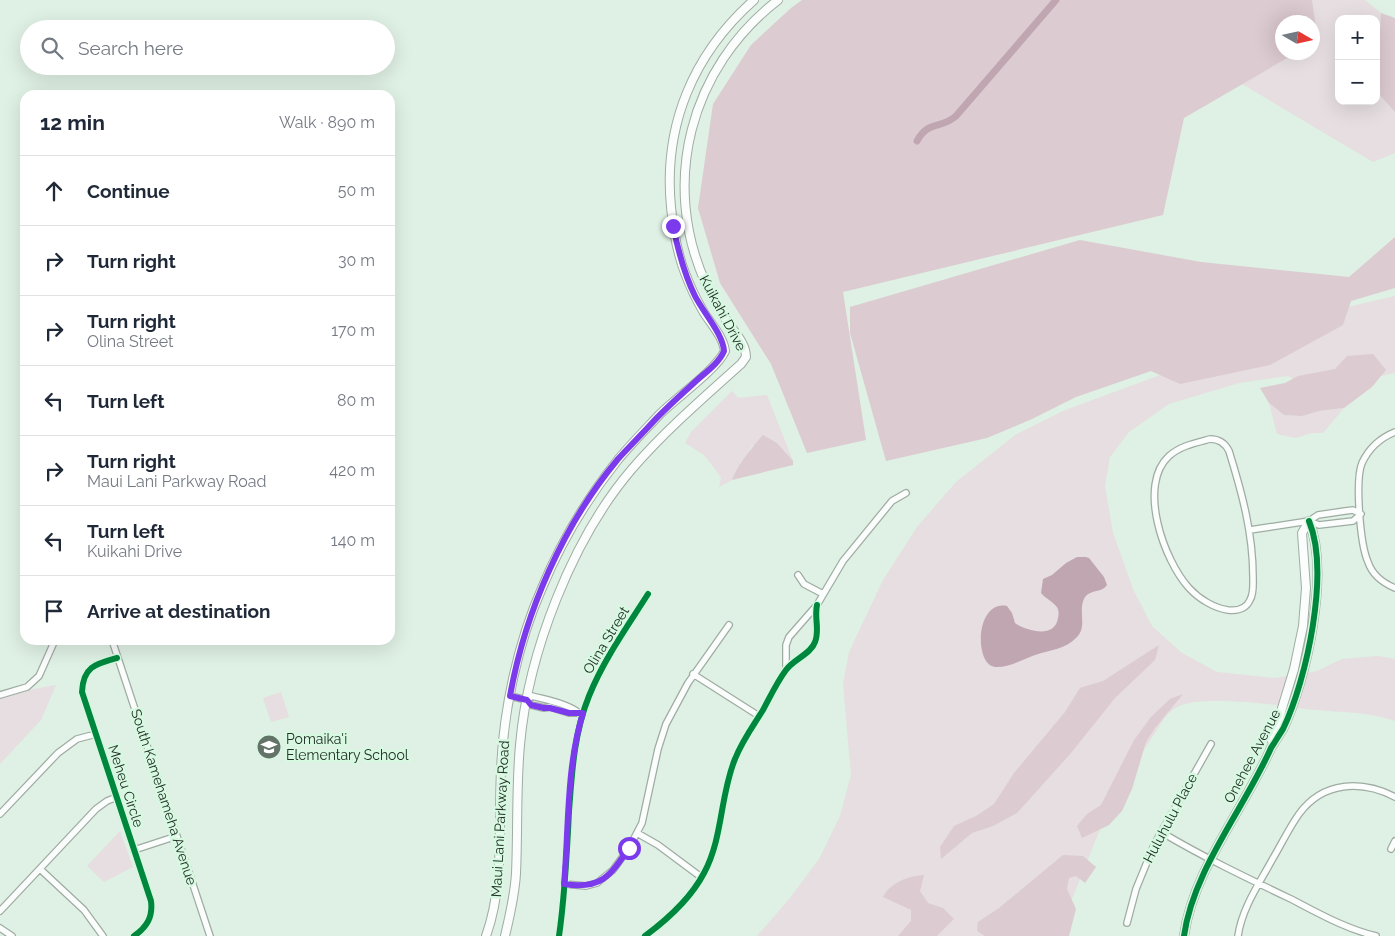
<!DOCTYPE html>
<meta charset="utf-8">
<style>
:root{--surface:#fff;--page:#f6f6f7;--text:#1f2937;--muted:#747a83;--line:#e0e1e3}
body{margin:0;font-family:Raleway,sans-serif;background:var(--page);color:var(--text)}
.controls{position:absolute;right:15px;top:15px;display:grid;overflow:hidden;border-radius:10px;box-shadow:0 5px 20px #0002}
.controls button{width:45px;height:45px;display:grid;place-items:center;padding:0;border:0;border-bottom:1px solid var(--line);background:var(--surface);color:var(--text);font:25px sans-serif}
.compass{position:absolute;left:1275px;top:15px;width:45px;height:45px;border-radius:50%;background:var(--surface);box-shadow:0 5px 20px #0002;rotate:99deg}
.stop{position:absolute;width:15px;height:15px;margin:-11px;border:4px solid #7c3aed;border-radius:50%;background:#fff}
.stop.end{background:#7c3aed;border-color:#fff;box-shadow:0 1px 5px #0008}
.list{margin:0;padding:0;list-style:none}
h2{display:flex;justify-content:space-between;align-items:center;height:65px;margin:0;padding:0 20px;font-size:21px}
h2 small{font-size:16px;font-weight:400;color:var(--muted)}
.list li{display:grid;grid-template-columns:32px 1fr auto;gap:15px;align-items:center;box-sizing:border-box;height:70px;padding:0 20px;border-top:1px solid var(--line)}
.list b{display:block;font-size:19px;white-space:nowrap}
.list p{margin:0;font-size:16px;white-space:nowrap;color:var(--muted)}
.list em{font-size:16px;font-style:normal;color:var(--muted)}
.icon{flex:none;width:28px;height:28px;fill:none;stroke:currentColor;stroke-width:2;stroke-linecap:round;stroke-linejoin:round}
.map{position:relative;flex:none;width:1395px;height:936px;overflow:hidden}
.search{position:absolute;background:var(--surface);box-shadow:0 5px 20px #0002;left:20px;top:20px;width:375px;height:55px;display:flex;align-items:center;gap:12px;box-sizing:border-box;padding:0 18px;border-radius:28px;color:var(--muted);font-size:19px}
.panel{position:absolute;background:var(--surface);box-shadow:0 5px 20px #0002;left:20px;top:90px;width:375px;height:555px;border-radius:15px}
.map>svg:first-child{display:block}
.green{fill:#e6dee0}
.forest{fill:#dccbd1}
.water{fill:#c0a6b1}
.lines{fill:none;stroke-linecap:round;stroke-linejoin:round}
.canal{stroke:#c0a6b1;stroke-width:7}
.street-casing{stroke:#9faca3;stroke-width:8}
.secondary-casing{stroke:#9faca3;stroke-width:10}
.street{stroke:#fafdfb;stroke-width:5.5}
.secondary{stroke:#fafdfb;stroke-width:8}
.cycleway-casing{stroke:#d7f8e1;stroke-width:9}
.cycleway{stroke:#00873e;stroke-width:6}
.route{stroke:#7c3aed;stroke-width:6}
.labels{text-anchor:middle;stroke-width:5;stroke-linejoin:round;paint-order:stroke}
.street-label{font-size:14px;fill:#222f26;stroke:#d7f8e1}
.poi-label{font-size:14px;fill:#222f26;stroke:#d7f8e1;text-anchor:start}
</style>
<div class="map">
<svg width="1395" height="936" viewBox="0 0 1395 936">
<rect width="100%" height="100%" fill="#dff0e4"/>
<path class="green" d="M1312 0H1365L1381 13 1376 81V19H1339V101H1376V91L1395 112V153L1373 162 1242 84 1296 53 1312 52 1313 43 1318 39Z
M1395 296V373L1315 390 1288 376 1239 383 1169 404 1129 432 1110 457 1105 486 1113 533 1133 589 1152 626 1182 653 1217 672 1275 678 1317 671 1342 659 1378 656 1395 659V721C1364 710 1330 713 1298 708 1273 704 1197 695 1177 707 1165 713 1159 728 1151 739 1135 763 1120 788 1107 814 1088 854 1076 897 1054 936H757L790 898 819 859 840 816 851 775 843 684 849 652 883 580 917 527 956 482 1015 435 1063 411 1335 310Z
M732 391 738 398 767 395 793 461 777 443 752 446C746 458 735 468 732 480L719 487 721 477 704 455 685 443 691 432Z
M1269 403 1284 415 1302 416 1319 411 1344 408 1323 433H1312L1295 438 1277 434Z
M56 685 41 720 0 764V695Z
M281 692 289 717 271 722 263 698Z
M120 831 133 867 104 882 87 866Z"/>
<path class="forest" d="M802 0H1312L1318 40 1313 43 1312 22H1282V52L1296 53 1184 118 1163 215 843 292 866 440 807 453 771 364 720 283 698 208 713 104 751 45 791 8Z
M1381 13 1395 18V112L1376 91Z
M1395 237V288L1351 301 1343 325 1270 365 1180 384 1151 371 1076 397 1030 420 987 438 886 461 850 333V307L1080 240 1201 262 1349 277Z
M1373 354 1386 370 1372 387 1344 408 1319 411 1302 416 1284 415 1269 403 1260 388 1285 383 1298 376 1335 369 1347 356Z
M763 435 777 443 793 461V465L732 480C736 467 753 446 763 435Z
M1159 645 1155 660 1115 698 1071 753 1017 813 993 826 972 833 941 859 940 847 954 826 976 816 994 804 1014 773 1065 712 1080 688 1103 681Z
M1183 694 1155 728 1146 742 1132 789 1122 811 1109 825 1082 838 1077 826 1087 814 1101 805 1134 740 1151 717 1170 699Z
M1063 855 1083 856 1096 867 1085 883 1076 876 1069 878 1067 889 1076 909 1069 936H985L977 931 978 922 999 908Z
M924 875 920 891 928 903 943 908 954 919 937 936H898L911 921V910L883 897C890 883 908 876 924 875Z"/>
<path class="water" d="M1077 557H1086L1089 558 1104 577 1107 585C1102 593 1091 589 1085 597 1077 610 1088 626 1077 637 1066 649 1050 650 1035 655 1023 659 1009 668 995 667 974 665 975 600 1007 606L1012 613 1015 623C1027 631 1055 639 1058 618 1059 614 1059 609 1056 606 1052 601 1045 598 1041 593L1043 579 1052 575 1066 563Z"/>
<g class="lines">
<path class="canal" d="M917 141C928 120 942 129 956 116L1056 0"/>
<defs>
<path id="street" d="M1395 432C1380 438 1369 448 1362 463 1355 480 1360 544 1368 562 1372 574 1383 583 1395 588
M1210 439C1219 439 1225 443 1229 451 1242 493 1253 533 1253 577 1253 584 1254 593 1250 600 1246 609 1237 611 1228 610 1214 608 1199 599 1189 588 1164 561 1137 485 1169 456 1180 446 1195 443 1210 439Z
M1250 530 1309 521 1318 515 1345 511 1353 510 1361 514 1353 521 1319 525 1309 521
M798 575 804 584 823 594
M112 640 210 936
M117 658C95 664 83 667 82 692L151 901C153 917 147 927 134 936
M786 669V645L789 637 817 605 843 561 892 501 906 493
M693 674 759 716
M0 695 27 687 39 676 55 640
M510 696 527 700 531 705 544 708 550 707 569 713H583
M527 700 532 696C547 700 565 703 578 712
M0 814 58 753 77 739 96 734
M1161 832C1203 857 1247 878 1291 899 1318 913 1346 929 1376 936
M637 833 658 845 701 877
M1391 849 1395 841
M134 850 177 836
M40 869 84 910 103 936
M564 884 586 886 597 883 613 870 629 848 642 823 658 749 666 724 688 683 729 625
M0 911 96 809 107 801 117 797
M1127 923 1136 889 1154 845 1211 744
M0 928 12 936
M559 936C565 895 567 853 569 811 572 772 574 733 589 696 604 659 627 627 648 594
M645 936C668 919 691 898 704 873 723 838 720 795 735 759 742 741 753 726 763 710 770 697 777 682 786 670 794 659 811 654 815 642 820 630 814 618 817 605
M1238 936C1242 908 1259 884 1272 860 1281 845 1289 828 1299 814 1323 781 1362 780 1395 797"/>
<path id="secondary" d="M1272 741 1294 669 1303 626 1306 588 1302 533 1309 521
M486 936C505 883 498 827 501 771 503 712 518 642 542 588 561 542 586 500 617 461 630 445 646 429 660 414 677 397 716 370 725 351 723 336 710 323 703 311 696 299 690 286 685 273 677 252 673 229 671 207 663 126 693 54 754 0
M505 936C510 915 515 894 516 873 518 830 516 788 520 745 528 653 572 539 632 469 665 431 703 398 741 364L746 357C746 343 734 332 727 321 719 309 712 297 706 284 660 183 690 68 778 0
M1184 936C1193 870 1244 809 1271 748 1275 742 1279 735 1283 729 1307 679 1330 572 1309 521"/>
</defs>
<use href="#street" class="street-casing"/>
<use href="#secondary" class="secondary-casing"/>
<use href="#street" class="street"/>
<use href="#secondary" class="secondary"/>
<defs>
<path id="cycleway" d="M117 658C95 664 83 667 82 692L151 901C153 917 147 927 134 936
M559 936C565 895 567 853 569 811 572 772 574 733 589 696 604 659 627 627 648 594
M645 936C668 919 691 898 704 873 723 838 720 795 735 759 742 741 753 726 763 710 770 697 777 682 786 670 794 659 811 654 815 642 820 630 814 618 817 605
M1184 936C1193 870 1244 809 1271 748 1275 742 1279 735 1283 729 1307 679 1330 572 1309 521"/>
</defs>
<use href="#cycleway" class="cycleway-casing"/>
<use href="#cycleway" class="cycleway"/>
</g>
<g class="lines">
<path class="route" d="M629 848C610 876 601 890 564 884 569 828 566 768 583 713H569L550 708H544L531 705 527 700 510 696C525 612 563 525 618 459 629 447 641 435 652 423 666 408 681 395 696 381 706 372 719 363 724 351 723 334 703 312 695 296 684 274 678 250 673 226"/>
</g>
<defs>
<symbol id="school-disc" viewBox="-11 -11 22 22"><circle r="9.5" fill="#647368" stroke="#d7f8e1"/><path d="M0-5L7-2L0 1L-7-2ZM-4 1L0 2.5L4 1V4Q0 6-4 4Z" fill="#fff"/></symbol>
</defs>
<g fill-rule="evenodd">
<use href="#school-disc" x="255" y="733" width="28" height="28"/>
</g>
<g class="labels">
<g class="street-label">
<text transform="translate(723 313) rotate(62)" y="5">Kuikahi Drive</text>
<text transform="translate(606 640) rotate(-59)" y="5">Olina Street</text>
<text transform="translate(1252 756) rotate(-62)" y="5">Onehee Avenue</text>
<text transform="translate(126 786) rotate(72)" y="5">Meheu Circle</text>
<text transform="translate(164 797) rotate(72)" y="5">South Kamehameha Avenue</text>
<text transform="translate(1170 818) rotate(-62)" y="5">Huluhulu Place</text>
<text transform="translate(500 819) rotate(-87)" y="5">Maui Lani Parkway Road</text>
</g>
<g class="poi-label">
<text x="286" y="744">Pomaika'i<tspan x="286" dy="16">Elementary School</tspan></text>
</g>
</g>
</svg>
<div class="controls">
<button>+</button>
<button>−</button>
</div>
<svg class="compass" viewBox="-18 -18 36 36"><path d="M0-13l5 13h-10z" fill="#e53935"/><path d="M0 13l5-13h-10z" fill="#747a83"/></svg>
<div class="stop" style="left:629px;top:848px"></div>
<div class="stop end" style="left:673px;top:226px"></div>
<div class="search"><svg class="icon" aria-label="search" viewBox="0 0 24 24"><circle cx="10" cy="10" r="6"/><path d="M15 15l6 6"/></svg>Search here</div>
<section class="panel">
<h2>12 min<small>Walk · 890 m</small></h2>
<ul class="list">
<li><svg class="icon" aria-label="ahead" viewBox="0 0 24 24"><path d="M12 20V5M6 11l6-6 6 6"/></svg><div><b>Continue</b></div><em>50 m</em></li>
<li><svg class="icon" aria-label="right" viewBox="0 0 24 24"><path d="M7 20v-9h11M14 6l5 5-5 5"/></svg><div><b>Turn right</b></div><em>30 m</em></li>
<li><svg class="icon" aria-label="right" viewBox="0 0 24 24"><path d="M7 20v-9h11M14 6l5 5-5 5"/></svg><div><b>Turn right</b><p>Olina Street</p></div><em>170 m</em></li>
<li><svg class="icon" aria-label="left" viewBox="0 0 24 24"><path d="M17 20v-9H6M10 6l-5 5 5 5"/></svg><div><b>Turn left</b></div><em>80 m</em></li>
<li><svg class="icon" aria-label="right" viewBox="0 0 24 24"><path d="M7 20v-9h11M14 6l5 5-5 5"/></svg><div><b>Turn right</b><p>Maui Lani Parkway Road</p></div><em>420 m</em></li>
<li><svg class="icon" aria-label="left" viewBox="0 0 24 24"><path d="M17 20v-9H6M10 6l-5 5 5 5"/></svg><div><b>Turn left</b><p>Kuikahi Drive</p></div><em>140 m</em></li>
<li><svg class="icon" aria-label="arrive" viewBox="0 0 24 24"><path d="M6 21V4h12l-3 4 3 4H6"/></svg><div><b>Arrive at destination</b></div></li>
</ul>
</section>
</div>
